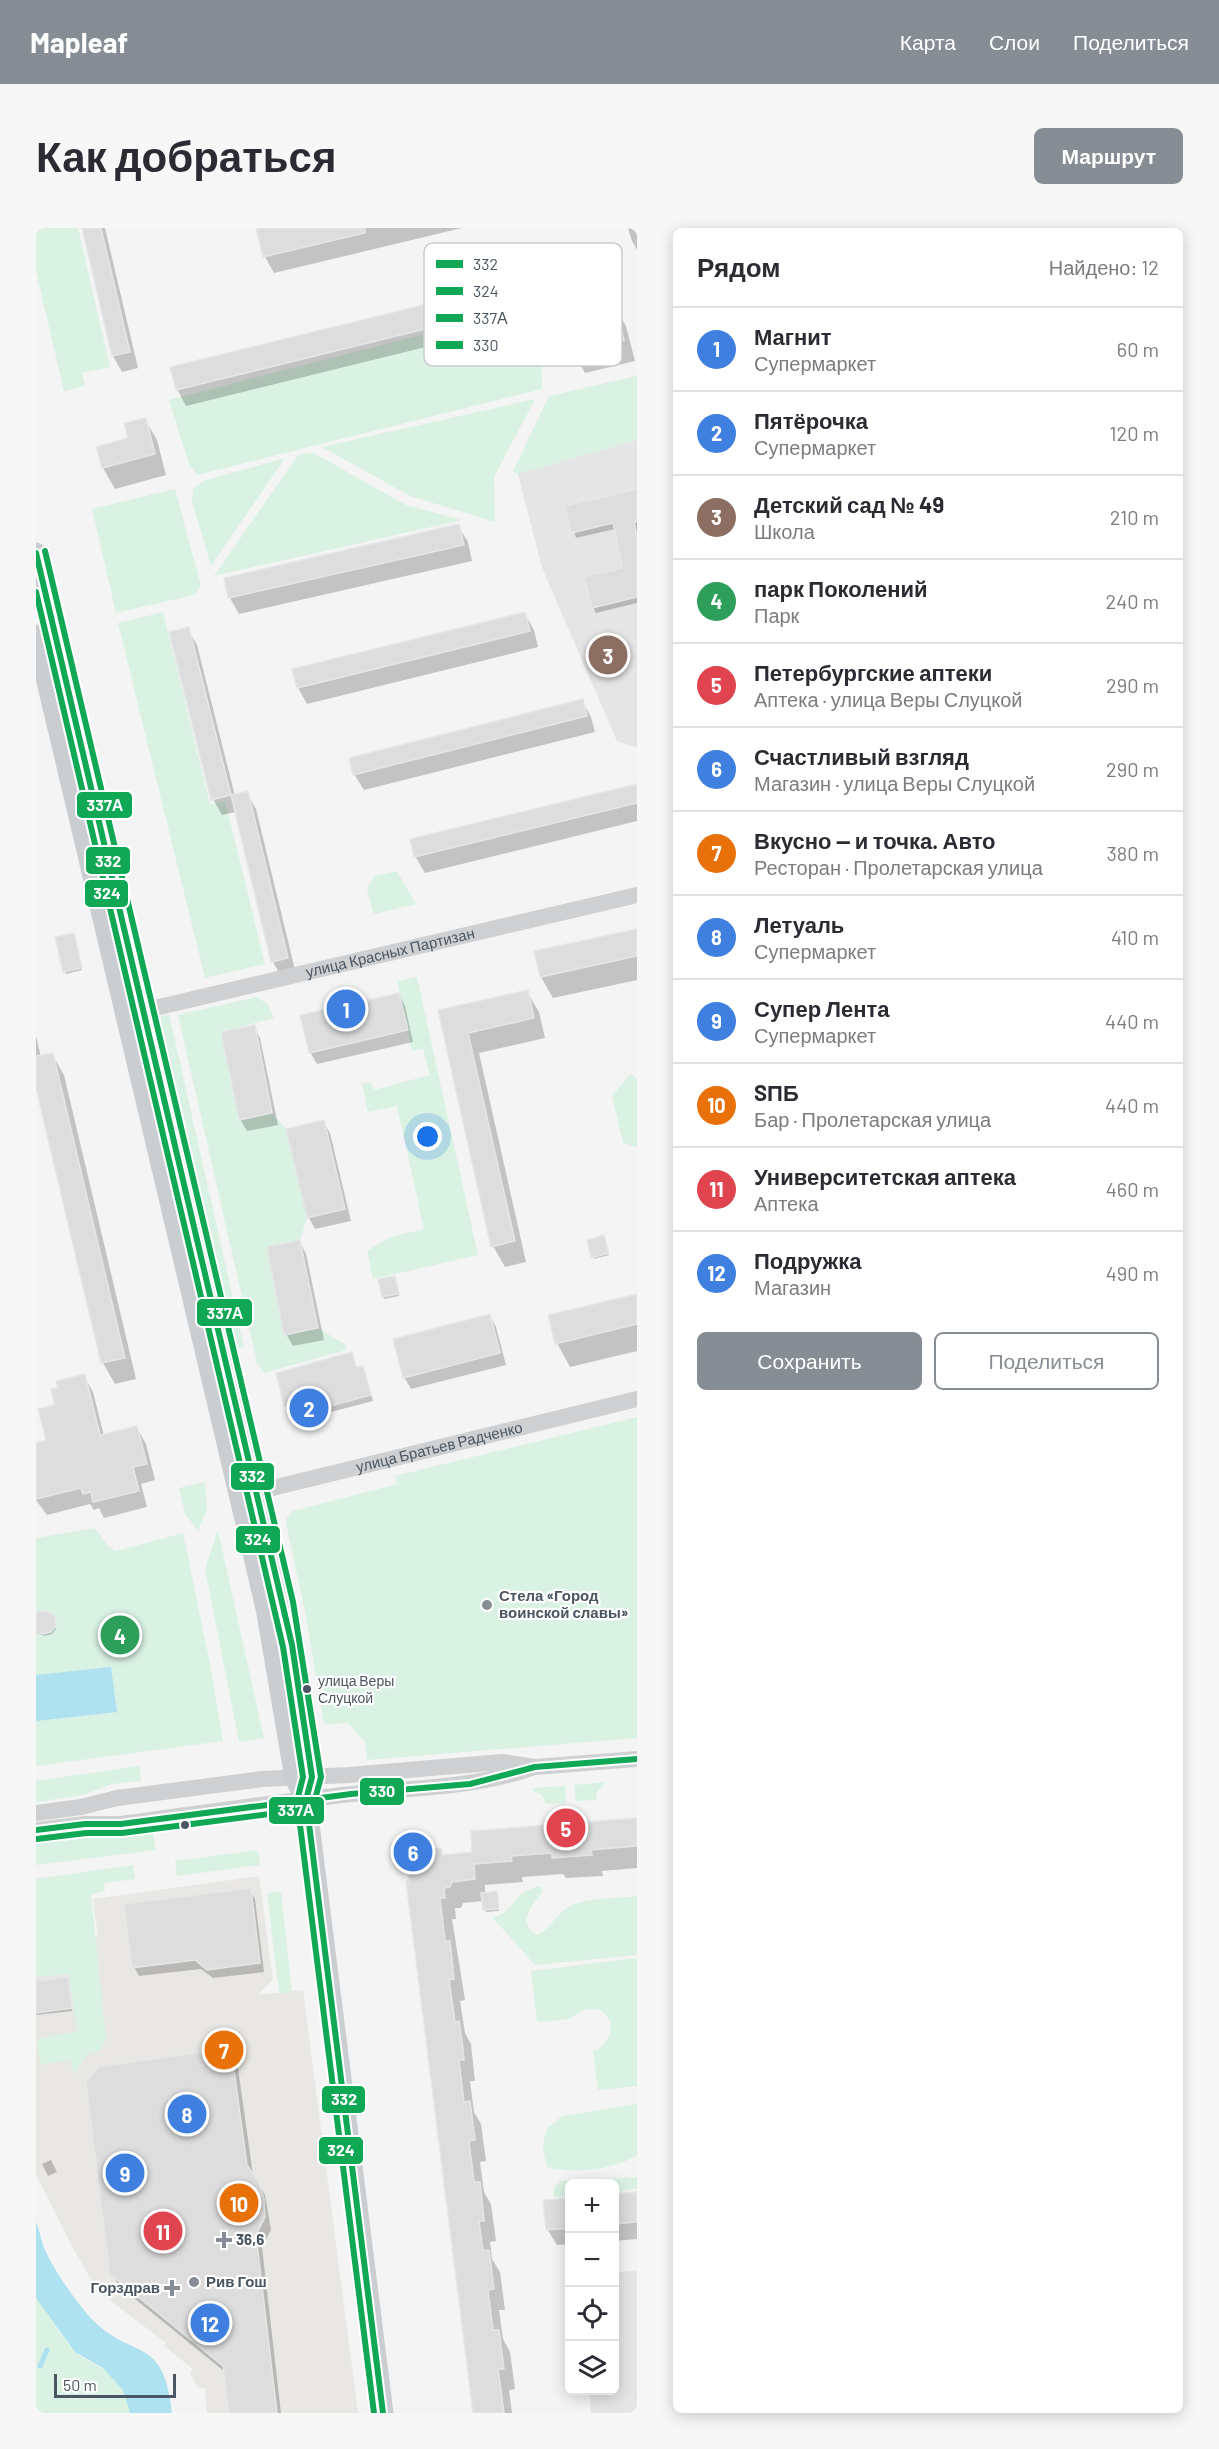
<!DOCTYPE html>
<html lang="ru">
<meta charset="utf-8">
<style>
:root{--surface:#fff;--page:#f7f7f7;--text:#2b2b33;--muted:#7c7c81;--line:#e1e1e2;--accent:#868d94}
body{margin:0;font-family:Barlow,sans-serif;background:var(--page);color:var(--text)}
.controls{position:absolute;right:18px;bottom:18px;display:grid;overflow:hidden;border-radius:9px;box-shadow:0 3px 15px #0003}
.controls button{width:54px;height:54px;display:grid;place-items:center;padding:0;border:0;border-bottom:2px solid var(--line);background:var(--surface);color:var(--text);font:30px sans-serif}
.scale{position:absolute;left:18px;bottom:15px;width:122px;box-sizing:border-box;padding-left:6px;border:3px solid #4a5661;border-top:0;font-size:16px;line-height:21px;white-space:nowrap;color:#4a5661;-webkit-text-stroke:4px #fff;paint-order:stroke}
.you{position:absolute;left:392px;top:909px;width:21px;height:21px;margin:-15px;border:4px solid #fff;border-radius:50%;background:#1a73e8;box-shadow:0 0 0 9px #1a73e833}
.badge{display:grid;place-items:center;width:39px;height:39px;border-radius:50%;background:var(--accent);color:#fff;font-size:20px;font-weight:700}
.pin{position:absolute;translate:-50% -50%;border:3px solid #fff;box-shadow:0 2px 6px #0006}
.list{margin:0;padding:0;list-style:none}
h2{display:flex;justify-content:space-between;align-items:center;height:78px;margin:0;padding:0 24px;font-size:26px}
h2 small{font-size:20px;font-weight:400;color:var(--muted)}
.list li{display:grid;grid-template-columns:39px 1fr auto;gap:18px;align-items:center;box-sizing:border-box;height:84px;padding:0 24px;border-top:2px solid var(--line)}
.list b{display:block;font-size:22px;white-space:nowrap}
.list p{margin:0;font-size:20px;white-space:nowrap;color:var(--muted)}
.list em{font-size:20px;font-style:normal;color:var(--muted)}
.actions{display:flex;gap:12px;padding:18px 24px}
.actions a{flex:1;padding:14px 0;border:2px solid var(--accent);border-radius:9px;text-align:center;font-size:21px;color:var(--accent)}
.actions .main{background:var(--accent);color:#fff}
.icon{flex:none;width:33px;height:33px;fill:none;stroke:currentColor;stroke-width:2;stroke-linecap:round;stroke-linejoin:round}
.map{position:relative;flex:none;width:601px;height:2185px;overflow:hidden;border-radius:9px}
header{display:flex;align-items:center;gap:36px;box-sizing:border-box;height:84px;padding:0 30px;background:var(--accent);color:#fff}
header strong{font-size:28px}
nav{display:flex;gap:33px;margin-inline-start:auto;font-size:21px}
.intro{display:flex;align-items:center;justify-content:space-between;box-sizing:border-box;height:144px;padding:0 36px}
h1{margin:0;font-size:42px}
.button{padding:15px 27px;border-radius:9px;background:var(--accent);color:#fff;font-size:21px;font-weight:700}
main{display:flex;gap:36px;padding:0 36px}
aside{flex:1;background:var(--surface);border-radius:9px;box-shadow:0 3px 15px #0003}
.map>svg:first-child{display:block}
.commercial{fill:#e8e7e3}
.education{fill:#e6e5e6}
.green{fill:#d9f2e3}
.water{fill:#aee2f0}
.shadow{fill:#0003}
.lines{fill:none;stroke-linecap:round;stroke-linejoin:round}
.stream{stroke:#aee2f0;stroke-width:5}
.building{fill:#ddddde;stroke:#e5e6e7;stroke-width:1.5}
.minor{stroke:#ced0d2;stroke-width:16}
.major{stroke:#caced1;stroke-width:21}
.bus-1-casing{stroke:#fff;stroke-width:10}
.bus-2-casing{stroke:#fff;stroke-width:10}
.bus-3-casing{stroke:#fff;stroke-width:10}
.bus-4-casing{stroke:#fff;stroke-width:10}
.bus-1{stroke:#10a855;stroke-width:6}
.bus-2{stroke:#10a855;stroke-width:6}
.bus-3{stroke:#10a855;stroke-width:6}
.bus-4{stroke:#10a855;stroke-width:6}
.poi-dot{fill:#868d94;stroke:#fff;stroke-width:2}
.bus-dot{fill:#4a5661;stroke:#fff;stroke-width:2}
.labels{text-anchor:middle;stroke-width:4.5;stroke-linejoin:round;paint-order:stroke}
.bus-label{font-size:14px;fill:#4a5661;stroke:#fff;text-anchor:start}
.street-label{font-size:15px;fill:#4a5661;stroke:#fff}
.poi-label{font-size:15px;font-weight:bold;fill:#4a5661;stroke:#fff;text-anchor:start}
.key{fill:#fff;stroke:#c9ccd0;stroke-width:1.5}
.key-label{font-size:16px;fill:#4a5661}
.line-badge{stroke:#fff;stroke-width:2}
.badge-label{font-size:16px;text-anchor:middle;font-weight:bold;fill:#fff}
</style>
<header>
<strong>Mapleaf</strong>
<nav><a>Карта</a><a>Слои</a><a>Поделиться</a></nav>
</header>
<div class="intro"><h1>Как добраться</h1><a class="button">Маршрут</a></div>
<main>
<div class="map">
<svg width="601" height="2185" viewBox="0 0 601 2185">
<rect width="100%" height="100%" fill="#f4f4f4"/>
<path class="commercial" d="M223 1648 237 1752 221 1767 267 1762 322 2185H171L169 2160H162L154 2145 157 2141 128 2118 130 2115 63 2064 36 2019 0 1947V1716L62 1708 57 1671Z"/>
<path class="education" d="M601 212V520L581 513 506 340 482 246Z
M601 2043V2185H555L553 2163 578 2162 579 2044Z"/>
<path class="green" d="M0 0H42L74 139 46 145 49 158 28 163 0 43Z
M509 75 505 97 506 161 161 247 153 236 133 172Z
M601 148V212L482 246 477 243 513 168Z
M499 171 458 249 459 294 374 268 286 219Z
M276 224 370 277 426 292 178 348 262 227Z
M249 230 175 338 156 273 157 261 167 253Z
M139 261 165 358 158 367 80 385 56 281Z
M127 384 174 576 189 573 229 736 169 750 82 395Z
M361 643 380 676 338 686 331 662 338 648Z
M381 749 442 1027 337 1051 331 1023 354 1009 388 1001 361 878 332 884 326 856 335 854 338 862 394 847 387 821 376 823 361 753Z
M220 769 232 776 238 790 185 804 202 891 236 885 250 901 271 990 264 1012 231 1019 248 1107 282 1100 310 1117V1122L228 1145 221 1135 142 787Z
M133 786 208 1119 199 1121 122 793 123 789Z
M594 846 601 850V919L587 915 576 868Z
M601 1189V1510L331 1532 329 1514 312 1495 288 1496 269 1384 250 1296 251 1289 257 1283 361 1256 359 1248Z
M169 1254 171 1281 162 1303 149 1286 143 1260Z
M59 1300 72 1318 80 1323 147 1305 175 1441 187 1513 0 1538V1310Z
M181 1304 184 1311 228 1510 203 1514 169 1341Z
M103 1538 105 1553 76 1556 47 1567 0 1574V1553Z
M570 1554 561 1564 560 1572 540 1573 538 1557Z
M529 1558 530 1575 510 1576 505 1566 497 1563V1560Z
M117 1605 120 1622 0 1637V1612L46 1606 79 1610Z
M222 1622 224 1637 141 1648 139 1633Z
M97 1637 99 1651 68 1655 69 1663 55 1667 70 1810 65 1822 51 1826 38 1847 35 1832 4 1837 1 1811 41 1803 33 1746 0 1749V1651Z
M504 1658 507 1663 495 1679 490 1692 494 1702 501 1707C515 1701 520 1685 536 1677 550 1670 584 1670 601 1668V1727L499 1737 457 1690C482 1681 473 1666 504 1658Z
M245 1664 256 1764 243 1766 231 1665Z
M601 1730V1858L562 1862 557 1823C581 1814 581 1781 555 1781 546 1780 541 1787 534 1790 524 1793 511 1793 501 1794L495 1743Z
M601 1876V1927C578 1942 539 1946 511 1939L507 1921 509 1906 512 1900 526 1888Z
M601 1949V1961L579 1963 578 1956H534L533 1967 517 1969 518 1959 525 1953Z
M0 2060 9 2082 33 2117 44 2128 71 2143 89 2164 97 2185H0Z"/>
<path class="water" d="M75 1439 81 1484 0 1493V1447Z
M0 1994C4 2003 5 2012 8 2020 19 2044 36 2068 53 2088 94 2134 128 2104 136 2185H94L87 2162 67 2140 39 2124 0 2070Z"/>
<path class="shadow" d="M47 0H69L102 140 86 144 77 128Z
M230 0H426L238 45 229 29 222 2Z
M592 0H601V22L596 13Z
M489 53 498 70 503 91 150 178 141 161Z
M578 77 590 98 599 133 549 145 537 124Z
M109 192 121 212 130 247 79 261 67 240 62 220 94 211Z
M601 262V375L560 385 557 379 589 341 579 301 540 310 531 279Z
M422 298 432 314 436 333 203 386 194 370 190 351Z
M489 386 498 402 502 419 271 476 262 460Z
M152 401 161 417 199 568 211 565 220 581 260 746 246 750 237 734 200 584 186 587 177 571Z
M546 472 555 489 559 504 328 562 318 546Z
M601 557V593L389 645 379 628Z
M601 702V752L517 770 505 749 500 724Z
M38 709 46 742 30 746 28 743Z
M491 764 503 784 509 810 443 825 490 1034 469 1039 457 1018 404 783Z
M363 766 369 778 377 814 281 836 274 824Z
M218 799 224 810 242 897 211 903 204 891Z
M0 808 5 829 16 826 28 847 100 1151 79 1156 67 1135 0 853Z
M287 894 294 905 315 993 279 1001 273 990 252 902Z
M569 1011 573 1027 558 1031 557 1029Z
M264 1014 270 1026 288 1112 257 1118 250 1106Z
M360 1052 363 1068 348 1071 344 1053Z
M601 1067V1123L534 1139 521 1115Z
M454 1088 460 1099 470 1137 375 1161 368 1149Z
M316 1126 321 1141 326 1139 329 1145 337 1173 264 1192 259 1181 253 1183 250 1177Z
M48 1148 57 1164 68 1208 101 1200 110 1216 119 1252 105 1256 111 1279 68 1290 63 1280 58 1282 54 1276 11 1287 0 1272V1216L12 1213 24 1161Z
M0 1386 17 1388 20 1401 16 1406 9 1408 0 1405Z
M601 1591V1640L566 1643 567 1648 530 1650 527 1646 486 1649 487 1654 449 1657V1666L460 1665 462 1667 463 1683 450 1684 448 1673 427 1675 425 1680H419L420 1691H416L429 1772 424 1773 429 1805 435 1816 437 1835 439 1853H434L438 1884 445 1896 450 1933 444 1934 448 1964 455 1976 460 2013 454 2014 456 2031 464 2044 469 2082H463L467 2111 474 2124 479 2161 473 2162 476 2185H439L374 1654 384 1624 405 1622 408 1628 438 1625Z
M214 1662 219 1671 228 1744 177 1750 165 1741 103 1748 98 1739Z
M31 1751 36 1783 0 1787V1754Z
M194 1821 201 1833 217 1947 229 1967 235 2002 226 2019 245 2185H194L189 2144 83 2058 76 2045Z
M15 1932 21 1944 12 1948 6 1936Z
M601 1966V2011L578 2013V1968Z
M534 1972V2016L521 2017 511 2001Z"/>
<g class="lines">
<path class="stream" d="M4 2138 11 2122"/>
</g>
<path class="building" d="M46 0H65L94 124 76 128Z
M220 0H329V5L227 29Z
M489 52 495 75 140 162 134 139Z
M579 75 588 112 535 125 530 103 561 96 558 81Z
M110 190 119 226 66 240 60 219 92 210 88 195Z
M601 261V294H598L601 308V369L556 380 548 349 587 340 577 295 535 305 529 278Z
M423 296 428 317 192 370 188 350Z
M489 384 494 403 261 460 256 441Z
M153 399 195 567 175 572 133 404Z
M547 471 551 488 317 547 313 530Z
M601 556V575L378 629 374 611Z
M212 563 252 730 235 734 195 567Z
M601 701V728L504 749 498 723Z
M38 705 46 740 27 744 19 709Z
M492 762 498 790 432 805 479 1013 455 1019 402 782Z
M363 765 372 802 273 825 264 787Z
M219 797 236 885 203 892 185 804Z
M17 825 89 1130 65 1135 0 860V828Z
M288 892 309 981 271 990 250 901Z
M568 1007 573 1025 555 1030 551 1012Z
M264 1012 282 1100 248 1107 231 1019Z
M359 1048 363 1066 346 1069 342 1051Z
M601 1066V1096L519 1116 512 1087Z
M454 1086 464 1125 367 1150 357 1111Z
M316 1124 320 1139 327 1138 335 1167 260 1187 256 1176 248 1178 240 1145Z
M49 1146 64 1207 101 1198 111 1236 97 1239 103 1263 57 1274 55 1264 47 1266 45 1260 0 1271V1215L10 1212 2 1181 19 1177 15 1161 22 1160 20 1153Z
M9 1383 18 1387 20 1398 15 1404 7 1406 0 1404V1384Z
M601 1590V1618L555 1622 556 1627 516 1630V1625L475 1628 476 1633 438 1636 439 1651 416 1654 414 1659 408 1660 409 1670H404L409 1713H414L418 1751 413 1752 419 1794 423 1793 426 1813 428 1832H423L428 1874 434 1873 439 1912 433 1913 438 1954H444L446 1973 448 1993H443L447 2023 453 2022 458 2061 452 2062 457 2102H463L468 2141H462L468 2185H437L370 1653H373L369 1621 383 1619 384 1623 405 1620 406 1627 436 1624 435 1603Z
M215 1660 224 1735 171 1742 159 1732 96 1740 88 1676Z
M461 1663 463 1681 447 1682 445 1665Z
M32 1749 36 1780 0 1785V1753Z
M195 1820 211 1937 223 1954 228 1971 229 1989 220 2007 241 2185H193L187 2138 74 2046 50 1854 63 1839Z
M601 1964V1994L579 1996V1966Z
M534 1970V2000L510 2002 507 1972Z"/>
<g class="lines">
<g class="minor">
<path id="s1" d="M106 783 601 667"/>
<path id="s2" d="M208 1267 601 1171"/>
<path d="M0 1585 45 1579 81 1570 227 1551 313 1547 466 1534 499 1539 601 1531"/>
<path d="M0 1602 49 1596H85C161 1586 238 1574 316 1566 376 1560 437 1560 496 1540"/>
</g>
<path class="major" d="M0 325 256 1417 276 1549 270 1572 347 2185
M0 407 230 1380 259 1550 270 1572"/>
<defs>
<path id="bus-1" d="M0 325 256 1417 276 1549 270 1572 347 2185"/>
<path id="bus-2" d="M0 364 247 1419 267 1549 261 1573 338 2185"/>
<path id="bus-3" d="M1 1611 50 1605H86L272 1581 278 1575 285 1549 257 1374 9 323"/>
<path id="bus-4" d="M0 1602 49 1596H85L315 1566 434 1556 499 1539 601 1531"/>
</defs>
<use href="#bus-1" class="bus-1-casing"/>
<use href="#bus-2" class="bus-2-casing"/>
<use href="#bus-3" class="bus-3-casing"/>
<use href="#bus-4" class="bus-4-casing"/>
<use href="#bus-1" class="bus-1"/>
<use href="#bus-2" class="bus-2"/>
<use href="#bus-3" class="bus-3"/>
<use href="#bus-4" class="bus-4"/>
</g>
<g class="poi-dot">
<circle cx="451" cy="1377" r="6"/>
<path d="M185 2003h6v6h6v6h-6v6h-6v-6h-6v-6h6z"/>
<circle cx="158" cy="2054" r="6"/>
<path d="M133 2051h6v6h6v6h-6v6h-6v-6h-6v-6h6z"/>
</g>
<g class="bus-dot">
<circle cx="271" cy="1461" r="5"/>
<circle cx="149" cy="1597" r="5"/>
</g>
<g class="labels">
<g class="bus-label">
<text x="282" y="1458">улица Веры<tspan x="282" dy="17">Слуцкой</tspan></text>
</g>
<g class="street-label">
<text dy="5" stroke="none"><textPath href="#s1" startOffset="255">улица Красных Партизан</textPath></text>
<text dy="5" stroke="none"><textPath href="#s2" startOffset="201">улица Братьев Радченко</textPath></text>
</g>
<g class="poi-label">
<text x="463" y="1373">Стела «Город<tspan x="463" dy="17">воинской славы»</tspan></text>
<text x="200" y="2017">36,6</text>
<text x="170" y="2059">Рив Гош</text>
<text x="124" y="2065" text-anchor="end">Горздрав</text>
</g>
</g>
<rect x="388" y="15" width="198" height="123" rx="9" class="key"/>
<rect x="400" y="32" width="27" height="8" fill="#10a855"/>
<rect x="400" y="59" width="27" height="8" fill="#10a855"/>
<rect x="400" y="86" width="27" height="8" fill="#10a855"/>
<rect x="400" y="113" width="27" height="8" fill="#10a855"/>
<g class="key-label">
<text x="437" y="42">332</text>
<text x="437" y="69">324</text>
<text x="437" y="96">337А</text>
<text x="437" y="123">330</text>
</g>
<g class="line-badge">
<rect x="40" y="563" width="57" height="28" rx="6" fill="#10a855"/>
<rect x="49" y="618" width="46" height="29" rx="6" fill="#10a855"/>
<rect x="48" y="651" width="45" height="29" rx="6" fill="#10a855"/>
<rect x="160" y="1070" width="57" height="29" rx="6" fill="#10a855"/>
<rect x="194" y="1234" width="45" height="29" rx="6" fill="#10a855"/>
<rect x="199" y="1297" width="46" height="29" rx="6" fill="#10a855"/>
<rect x="323" y="1549" width="46" height="29" rx="6" fill="#10a855"/>
<rect x="232" y="1568" width="57" height="29" rx="6" fill="#10a855"/>
<rect x="285" y="1857" width="45" height="29" rx="6" fill="#10a855"/>
<rect x="282" y="1908" width="46" height="29" rx="6" fill="#10a855"/>
</g>
<g class="badge-label">
<text x="69" y="583">337А</text>
<text x="72" y="639">332</text>
<text x="71" y="671">324</text>
<text x="189" y="1091">337А</text>
<text x="216" y="1254">332</text>
<text x="222" y="1317">324</text>
<text x="346" y="1569">330</text>
<text x="260" y="1588">337А</text>
<text x="308" y="1877">332</text>
<text x="305" y="1928">324</text>
</g>
</svg>
<div class="controls">
<button>+</button>
<button>−</button>
<button><svg class="icon" aria-label="locate" viewBox="0 0 24 24"><circle cx="12" cy="12" r="6"/><path d="M12 2v4M12 18v4M2 12h4M18 12h4"/></svg></button>
<button><svg class="icon" aria-label="layers" viewBox="0 0 24 24"><path d="M12 4l9 5-9 5-9-5zM3 14l9 5 9-5"/></svg></button>
</div>
<div class="scale">50 m</div>
<div class="you"></div>
<div class="pin badge" style="left:310px;top:781px;background:#3f7fe0">1</div>
<div class="pin badge" style="left:273px;top:1180px;background:#3f7fe0">2</div>
<div class="pin badge" style="left:572px;top:427px;background:#8d6e63">3</div>
<div class="pin badge" style="left:84px;top:1407px;background:#2e9e5b">4</div>
<div class="pin badge" style="left:530px;top:1600px;background:#e0444e">5</div>
<div class="pin badge" style="left:377px;top:1624px;background:#3f7fe0">6</div>
<div class="pin badge" style="left:188px;top:1822px;background:#e8710a">7</div>
<div class="pin badge" style="left:151px;top:1886px;background:#3f7fe0">8</div>
<div class="pin badge" style="left:89px;top:1945px;background:#3f7fe0">9</div>
<div class="pin badge" style="left:203px;top:1975px;background:#e8710a">10</div>
<div class="pin badge" style="left:127px;top:2003px;background:#e0444e">11</div>
<div class="pin badge" style="left:174px;top:2095px;background:#3f7fe0">12</div>
</div>
<aside>
<h2>Рядом<small>Найдено: 12</small></h2>
<ul class="list">
<li><span class="badge" style="background:#3f7fe0">1</span><div><b>Магнит</b><p>Супермаркет</p></div><em>60 m</em></li>
<li><span class="badge" style="background:#3f7fe0">2</span><div><b>Пятёрочка</b><p>Супермаркет</p></div><em>120 m</em></li>
<li><span class="badge" style="background:#8d6e63">3</span><div><b>Детский сад № 49</b><p>Школа</p></div><em>210 m</em></li>
<li><span class="badge" style="background:#2e9e5b">4</span><div><b>парк Поколений</b><p>Парк</p></div><em>240 m</em></li>
<li><span class="badge" style="background:#e0444e">5</span><div><b>Петербургские аптеки</b><p>Аптека · улица Веры Слуцкой</p></div><em>290 m</em></li>
<li><span class="badge" style="background:#3f7fe0">6</span><div><b>Счастливый взгляд</b><p>Магазин · улица Веры Слуцкой</p></div><em>290 m</em></li>
<li><span class="badge" style="background:#e8710a">7</span><div><b>Вкусно — и точка. Авто</b><p>Ресторан · Пролетарская улица</p></div><em>380 m</em></li>
<li><span class="badge" style="background:#3f7fe0">8</span><div><b>Летуаль</b><p>Супермаркет</p></div><em>410 m</em></li>
<li><span class="badge" style="background:#3f7fe0">9</span><div><b>Супер Лента</b><p>Супермаркет</p></div><em>440 m</em></li>
<li><span class="badge" style="background:#e8710a">10</span><div><b>SПБ</b><p>Бар · Пролетарская улица</p></div><em>440 m</em></li>
<li><span class="badge" style="background:#e0444e">11</span><div><b>Университетская аптека</b><p>Аптека</p></div><em>460 m</em></li>
<li><span class="badge" style="background:#3f7fe0">12</span><div><b>Подружка</b><p>Магазин</p></div><em>490 m</em></li>
</ul>
<div class="actions"><a class="main">Сохранить</a><a>Поделиться</a></div>
</aside>
</main>
